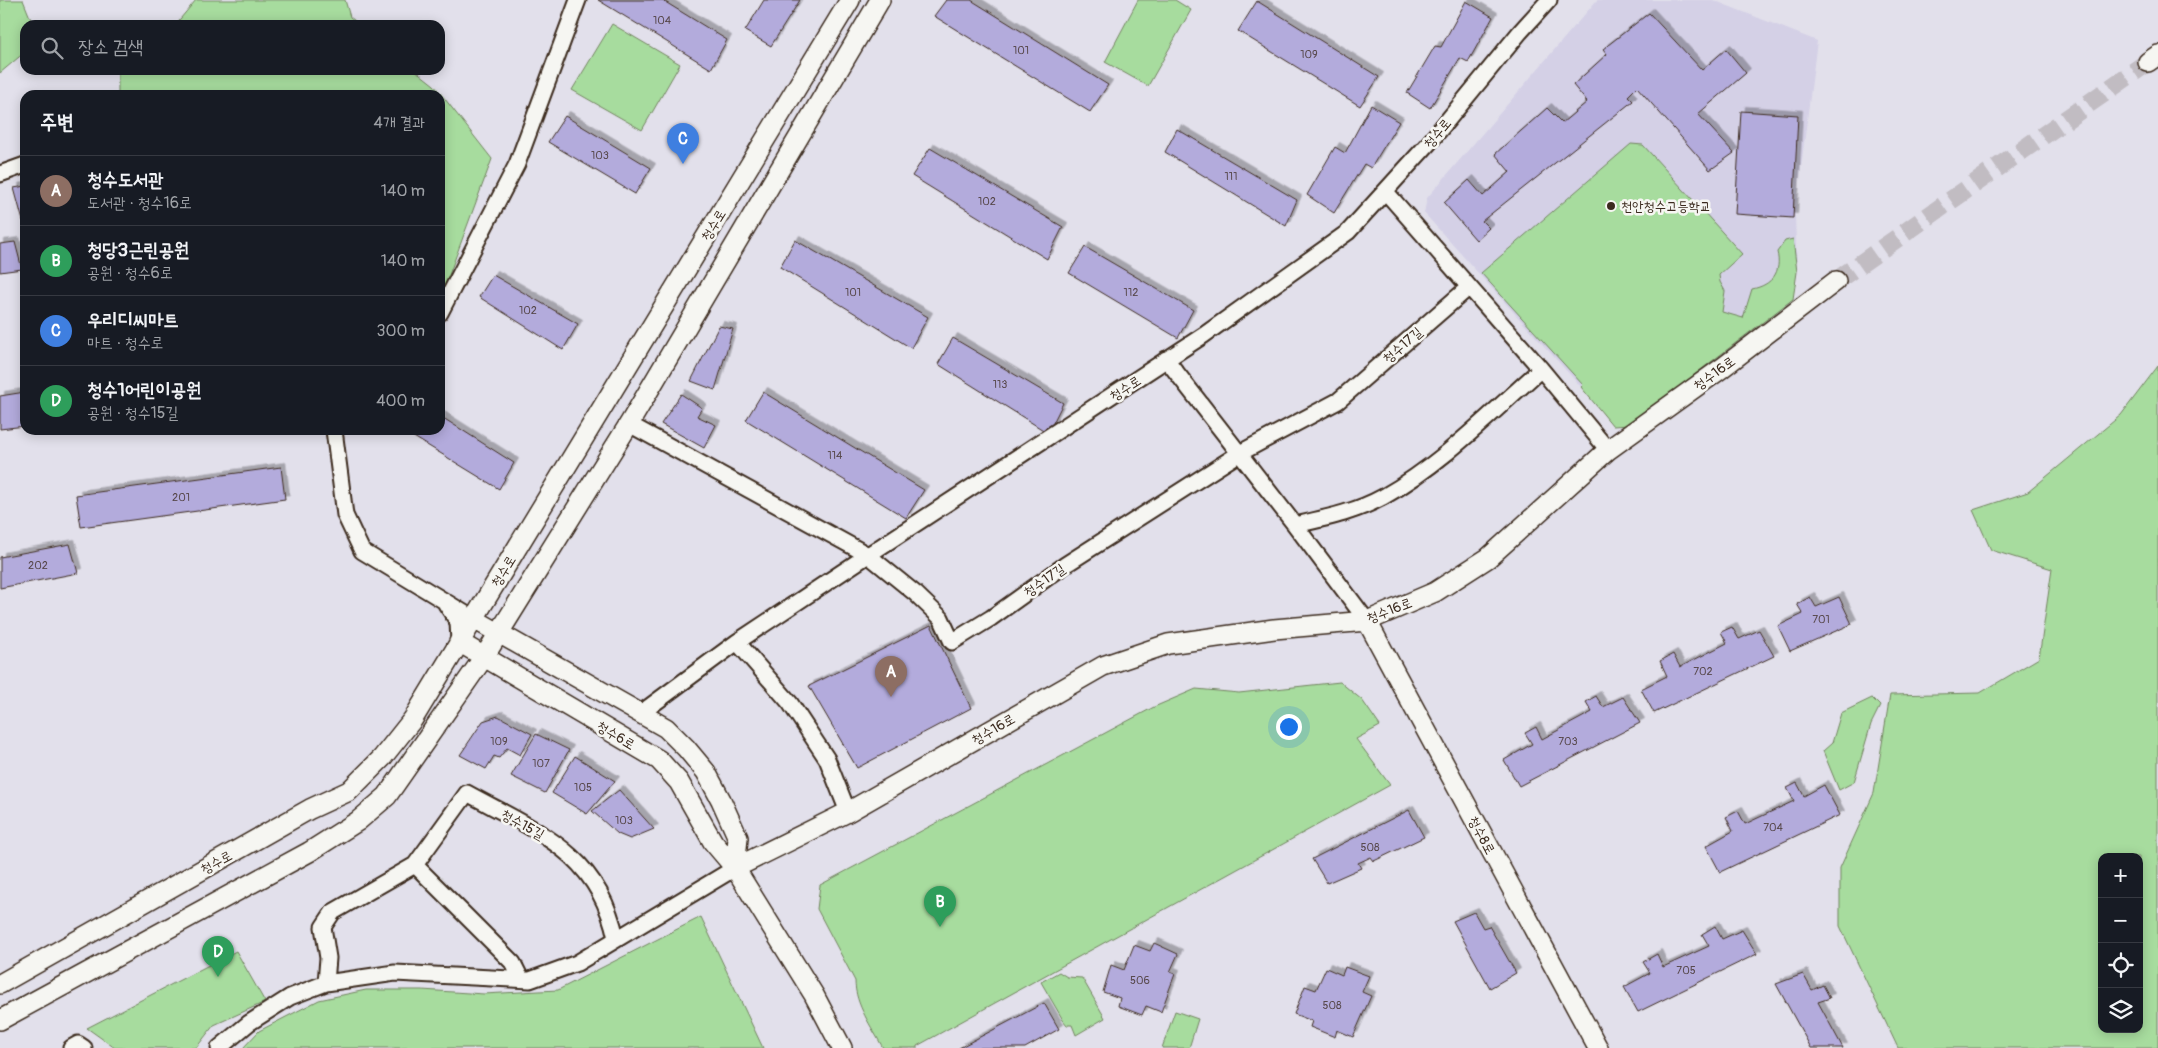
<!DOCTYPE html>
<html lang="ko">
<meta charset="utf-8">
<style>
:root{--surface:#171b24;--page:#242831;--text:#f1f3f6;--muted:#9ea1a6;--line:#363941;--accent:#ea580c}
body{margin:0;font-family:Pangolin,"Poor Story",sans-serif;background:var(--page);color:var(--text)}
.controls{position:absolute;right:15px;bottom:15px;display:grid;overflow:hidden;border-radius:10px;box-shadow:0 2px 12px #0003}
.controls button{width:45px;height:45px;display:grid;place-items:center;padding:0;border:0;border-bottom:1px solid var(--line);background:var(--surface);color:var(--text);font:25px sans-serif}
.you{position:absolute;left:1288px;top:726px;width:18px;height:18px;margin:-12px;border:4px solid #fff;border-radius:50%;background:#1a73e8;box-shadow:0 0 0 8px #1a73e833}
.badge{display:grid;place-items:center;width:32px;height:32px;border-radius:50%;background:var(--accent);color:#fff;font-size:16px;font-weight:700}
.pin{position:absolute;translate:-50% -41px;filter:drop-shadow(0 1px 2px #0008)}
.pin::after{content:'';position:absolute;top:26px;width:18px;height:15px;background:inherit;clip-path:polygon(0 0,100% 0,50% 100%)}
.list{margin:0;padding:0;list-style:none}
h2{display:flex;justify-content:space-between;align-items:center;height:65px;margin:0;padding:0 20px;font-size:21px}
h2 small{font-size:16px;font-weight:400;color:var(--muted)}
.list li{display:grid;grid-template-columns:32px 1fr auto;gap:15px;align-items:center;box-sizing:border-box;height:70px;padding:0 20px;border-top:1px solid var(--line)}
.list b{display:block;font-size:19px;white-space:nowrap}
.list p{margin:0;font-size:16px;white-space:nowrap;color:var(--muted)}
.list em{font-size:16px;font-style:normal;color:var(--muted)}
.icon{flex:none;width:28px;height:28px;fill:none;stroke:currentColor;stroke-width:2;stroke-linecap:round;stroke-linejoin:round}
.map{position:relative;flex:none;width:2158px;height:1048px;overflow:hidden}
.search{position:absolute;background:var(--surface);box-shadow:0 2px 12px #0003;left:20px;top:20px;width:425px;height:55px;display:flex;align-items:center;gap:12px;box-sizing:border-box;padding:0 18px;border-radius:15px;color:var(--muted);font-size:19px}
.panel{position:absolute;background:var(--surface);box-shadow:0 2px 12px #0003;left:20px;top:90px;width:425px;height:345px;border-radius:15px}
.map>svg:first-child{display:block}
.built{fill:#d4d0e6}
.green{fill:#a7dc9e;stroke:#71835e;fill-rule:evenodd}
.building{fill:#b3abdc;stroke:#3b2a1e;filter:url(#shadow)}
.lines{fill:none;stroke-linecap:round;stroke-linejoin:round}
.tertiary-tunnel{stroke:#c1bcc2;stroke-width:19;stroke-dasharray:19 9;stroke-linecap:butt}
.minor-casing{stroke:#3b2a1e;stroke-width:19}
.tertiary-casing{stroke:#3b2a1e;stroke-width:22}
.minor{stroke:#f6f6f2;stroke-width:15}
.tertiary{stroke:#f6f6f2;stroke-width:19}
.poi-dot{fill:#3b2a1e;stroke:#f6f6f2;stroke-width:2}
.labels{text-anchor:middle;stroke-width:5;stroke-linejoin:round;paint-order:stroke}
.number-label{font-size:11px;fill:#594a4e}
.street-label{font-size:14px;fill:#3b2a1e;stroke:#f6f6f2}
.poi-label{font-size:14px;fill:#3b2a1e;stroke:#f6f6f2;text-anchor:start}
</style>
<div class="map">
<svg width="2158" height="1048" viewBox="0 0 2158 1048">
<defs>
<filter id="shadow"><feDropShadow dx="4.5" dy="-4.5" stdDeviation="0" flood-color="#0004"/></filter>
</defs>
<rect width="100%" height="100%" fill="#e2e0eb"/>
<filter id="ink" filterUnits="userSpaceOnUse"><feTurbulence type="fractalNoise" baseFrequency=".02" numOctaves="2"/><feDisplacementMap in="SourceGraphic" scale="10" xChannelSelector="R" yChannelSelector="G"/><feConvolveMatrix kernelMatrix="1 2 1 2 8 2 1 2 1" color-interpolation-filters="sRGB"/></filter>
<g filter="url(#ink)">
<path class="built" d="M1597 0H1713L1817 41 1795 215 1797 272 1793 299 1613 426 1581 387 1424 213 1427 198Z"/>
<path class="green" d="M0 0H23L33 25H25V52L0 73Z
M196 0H345L350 17 360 25H175Z
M1138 0H1175L1191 10 1148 86 1105 62Z
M612 24 680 64 642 130 572 90Z
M122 70H415L434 85 492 159 446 283 440 293V95H118V73Z
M1631 144 1643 145 1742 254 1719 275 1720 282 1725 291 1722 312 1743 318 1752 289C1772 285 1782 272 1777 252L1785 241 1793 239 1797 272 1793 299 1629 425 1613 426 1581 387 1583 385 1481 273Z
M2158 366V1048H1898L1840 926V868L1874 793 1890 695 1980 693 2039 658 2052 569 1991 550 1973 510 2028 492 2121 415ZM2102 857H2139V1029H2102Z
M1340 682 1362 700 1380 726 1356 739 1390 785 917 1046V1048H883C872 1027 855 1005 855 981L817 909 820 885 1154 707 1196 689 1239 693Z
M1872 698 1880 706 1871 724 1854 782 1839 790 1823 751 1832 743 1841 713Z
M701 917 763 1048H243L259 1031 319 1000 366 990H422L484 994 558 990Z
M236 951 265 1002 214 1025 196 1048H115L87 1028Z
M1059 972 1067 977 1082 978 1105 1018 1076 1035 1072 1025H1067L1063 1020 1041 982Z
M1175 1011 1198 1019 1189 1048H1162Z"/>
<path class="building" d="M598 0H662L727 40 711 69Z
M764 0H800L771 46 745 31Z
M946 0H971L1108 85 1090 112 934 16Z
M1257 1 1379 77 1360 106 1238 31Z
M1466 1 1493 17 1468 62 1460 58 1430 108 1407 93 1435 46 1441 47Z
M1649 13 1702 70 1726 49 1746 73 1698 114 1734 153 1710 170 1637 87 1628 96 1633 101 1482 221 1489 228 1476 240 1444 203 1469 180 1483 196 1510 172 1495 154 1547 108 1562 123 1587 102 1573 85 1607 54 1603 49Z
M1371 105 1399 122 1371 168 1364 164 1334 213 1307 195 1335 147 1345 153Z
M1741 111 1798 115 1793 218 1735 214Z
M565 116 651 168 635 194 548 142Z
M1177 129 1297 200 1286 226 1165 152Z
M930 148 1063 227 1047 259 912 176Z
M25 186V221H23L14 188Z
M795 240 928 317 911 348 780 267Z
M15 242 22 269 0 272V244Z
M1085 247 1193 310 1178 338 1069 273Z
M493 275 578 324 563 350 479 297Z
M719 326 733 329 715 390 691 381Z
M953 338 1063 403 1048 433 938 364Z
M25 392V426L0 429V396Z
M763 392 924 490 906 518 746 420Z
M681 394 702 408 697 416 716 425 704 448 661 424Z
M440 416 514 463 499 489 404 431 440 430Z
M281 467 285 499 81 527 76 495Z
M70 544 78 573 0 588V557Z
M1810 597 1816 607 1839 597 1852 624 1790 651 1778 626 1803 614 1797 604Z
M931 625 971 708 857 768 809 686Z
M1732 627 1739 639 1759 630 1774 656 1654 713 1641 689 1667 676 1660 661 1673 654 1680 667 1727 643 1721 632Z
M1596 696 1603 707 1623 697 1640 723 1519 786 1504 760 1532 744 1525 733 1536 727 1542 739 1592 712 1586 702Z
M498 716 532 734 520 755 507 748 499 758 494 756 486 769 460 755 483 721Z
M536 734 569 750 545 793 511 776Z
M575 756 615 781 587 814 552 793Z
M1797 783 1804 796 1824 785 1840 815 1720 872 1706 846 1733 831 1726 817 1738 811 1745 824 1794 801 1787 788Z
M619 790 654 829 630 839 618 834 592 811Z
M1409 810 1424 837 1374 861 1371 857 1358 863 1361 868 1327 883 1312 859Z
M1474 912 1483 928 1489 926 1516 973 1490 988 1453 921Z
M1715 926 1722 939 1742 930 1757 954 1638 1012 1624 987 1650 973 1643 962 1657 954 1663 967 1709 946 1702 934Z
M1154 943 1178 954 1170 972 1175 974 1161 1012 1146 1006 1142 1015 1118 1006 1120 998 1103 992 1111 965 1124 970 1134 945 1150 951Z
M1345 967 1369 976 1362 992 1371 996 1353 1037 1337 1030 1335 1037 1310 1027 1312 1021 1294 1014 1305 986 1316 990 1326 968 1342 975Z
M1803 974 1812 990 1823 985 1830 998 1818 1002 1843 1048H1811L1776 984Z
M1044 1003 1059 1029 1025 1048H959Z"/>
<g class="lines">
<path class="tertiary-tunnel" d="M1836 281 2148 62"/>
<defs>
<path id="minor" d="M0 174 25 165
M1386 192 1541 369 1608 450
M440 313 517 164 578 0
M1166 359 1295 525 1367 621
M629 424 868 555 1204 335 1348 232 1429 143 1520 32 1549 0
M334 430 345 515 362 551 474 619
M1295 525C1326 518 1356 512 1383 497 1442 464 1491 413 1541 369
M446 604 458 622 459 642
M737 642 790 703 827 759 848 812
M641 713 737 642 868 555 916 594 941 618 952 642 991 618 1065 565 1240 453 1338 401 1468 288
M415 865 513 963 521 979
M326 983 328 958 323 927 333 912 415 865 467 793C536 831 598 852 616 938
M71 1048 78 1044 84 1048
M219 1048 249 1023 290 997 326 983 395 973 530 980 577 963 735 868"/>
<path id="tertiary" d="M2148 62 2158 55
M474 619 666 728 686 748 706 772 721 800 738 838 735 868
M1367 621 1598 1048
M459 642 659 760 679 782 713 842 735 868 814 995 842 1048
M735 868 848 812 1103 666 1168 644 1274 629 1367 621 1435 592 1488 558 1608 450 1722 368 1836 281
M0 984 310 809 349 791 382 758 413 719 850 0
M0 1020 309 852 358 821 387 796 484 657 629 424 880 0"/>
</defs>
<use href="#minor" class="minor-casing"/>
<use href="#tertiary" class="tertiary-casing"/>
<use href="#minor" class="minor"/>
<use href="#tertiary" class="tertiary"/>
</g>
</g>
<circle class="poi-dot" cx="1611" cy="206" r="5"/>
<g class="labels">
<g class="number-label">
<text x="662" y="24">104</text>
<text x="1021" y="54">101</text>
<text x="1309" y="58">109</text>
<text x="600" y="159">103</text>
<text x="1231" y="180">111</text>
<text x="987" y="205">102</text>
<text x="853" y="296">101</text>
<text x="1131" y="296">112</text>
<text x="528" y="314">102</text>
<text x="1000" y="388">113</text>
<text x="835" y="459">114</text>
<text x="181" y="501">201</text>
<text x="38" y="569">202</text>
<text x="1821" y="623">701</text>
<text x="1703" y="675">702</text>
<text x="499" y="745">109</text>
<text x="1568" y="745">703</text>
<text x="541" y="767">107</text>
<text x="583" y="791">105</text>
<text x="624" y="824">103</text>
<text x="1773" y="831">704</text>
<text x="1370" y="851">508</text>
<text x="1686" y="974">705</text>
<text x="1140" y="984">506</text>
<text x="1332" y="1009">508</text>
</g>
<g class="street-label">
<text transform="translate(1437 133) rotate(-50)" y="5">청수로</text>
<text transform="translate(713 225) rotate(-59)" y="5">청수로</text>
<text transform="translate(1402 345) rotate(-41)" y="5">청수17길</text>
<text transform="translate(1714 373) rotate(-36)" y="5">청수16로</text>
<text transform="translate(1125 388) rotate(-33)" y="5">청수로</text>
<text transform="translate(503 571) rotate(-59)" y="5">청수로</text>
<text transform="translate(1044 580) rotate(-35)" y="5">청수17길</text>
<text transform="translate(1389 610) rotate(-21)" y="5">청수16로</text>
<text transform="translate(993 729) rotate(-30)" y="5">청수16로</text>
<text transform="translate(616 735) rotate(31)" y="5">청수6로</text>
<text transform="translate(523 824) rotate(29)" y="5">청수15길</text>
<text transform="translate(1482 835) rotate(62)" y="5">청수8로</text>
<text transform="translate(216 862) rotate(-29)" y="5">청수로</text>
</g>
<g class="poi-label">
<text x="1621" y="211">천안청수고등학교</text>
</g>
</g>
</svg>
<div class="controls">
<button>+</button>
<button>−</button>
<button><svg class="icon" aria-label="locate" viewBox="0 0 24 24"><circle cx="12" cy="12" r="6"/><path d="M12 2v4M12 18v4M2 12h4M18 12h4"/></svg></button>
<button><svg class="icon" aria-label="layers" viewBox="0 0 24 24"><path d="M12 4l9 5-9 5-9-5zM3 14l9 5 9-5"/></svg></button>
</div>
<div class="you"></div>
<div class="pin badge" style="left:891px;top:697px;background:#8d6e63">A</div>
<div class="pin badge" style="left:940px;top:927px;background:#2e9e5b">B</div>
<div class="pin badge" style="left:683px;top:164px;background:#3f7fe0">C</div>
<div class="pin badge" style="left:218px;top:977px;background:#2e9e5b">D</div>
<div class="search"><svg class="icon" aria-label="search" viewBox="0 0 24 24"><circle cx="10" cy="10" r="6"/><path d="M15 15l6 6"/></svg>장소 검색</div>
<section class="panel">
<h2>주변<small>4개 결과</small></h2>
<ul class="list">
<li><span class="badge" style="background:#8d6e63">A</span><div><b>청수도서관</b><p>도서관 · 청수16로</p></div><em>140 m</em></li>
<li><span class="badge" style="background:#2e9e5b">B</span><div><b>청당3근린공원</b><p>공원 · 청수6로</p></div><em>140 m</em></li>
<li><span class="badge" style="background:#3f7fe0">C</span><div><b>우리디씨마트</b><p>마트 · 청수로</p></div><em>300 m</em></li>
<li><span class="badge" style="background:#2e9e5b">D</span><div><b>청수1어린이공원</b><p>공원 · 청수15길</p></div><em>400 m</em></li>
</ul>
</section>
</div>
